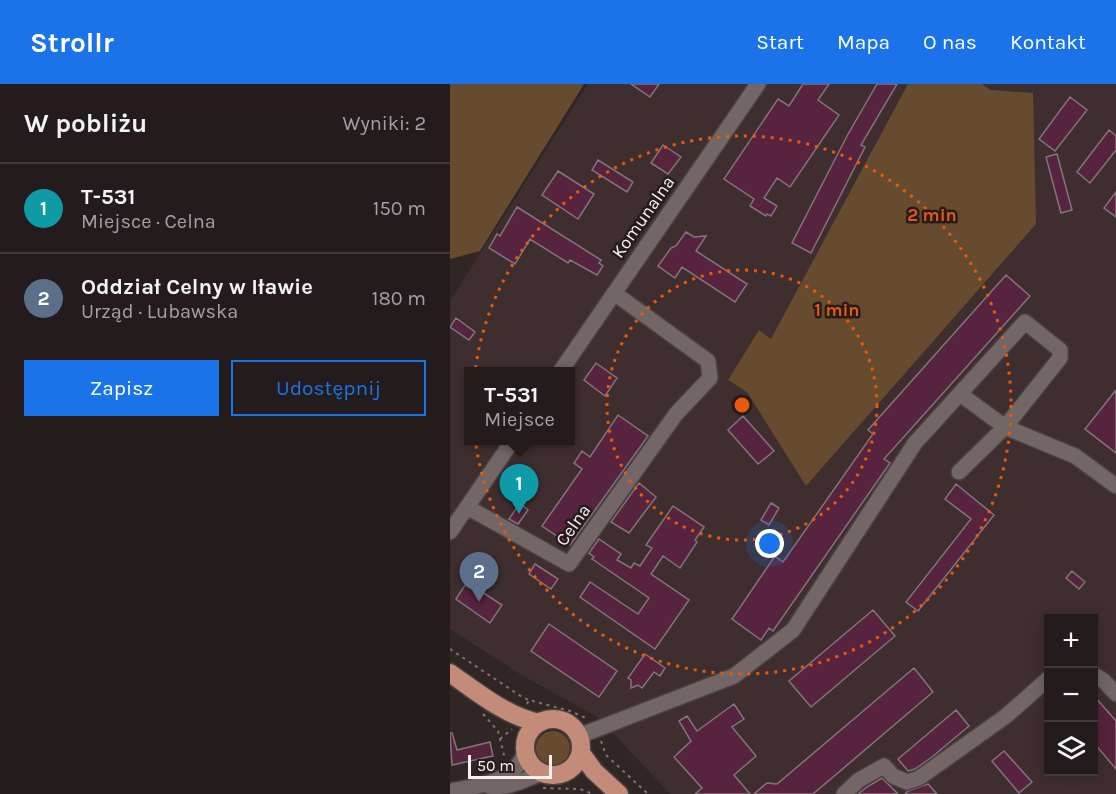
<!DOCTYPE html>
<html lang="pl">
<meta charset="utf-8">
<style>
:root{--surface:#241c1c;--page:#302929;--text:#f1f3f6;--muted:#a3a1a3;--line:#413a3b;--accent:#1a73e8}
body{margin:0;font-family:Karla,sans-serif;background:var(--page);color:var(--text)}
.controls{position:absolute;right:18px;bottom:18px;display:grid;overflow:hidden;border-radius:0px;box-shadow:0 3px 15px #0003}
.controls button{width:54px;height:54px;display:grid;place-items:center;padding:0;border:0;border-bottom:2px solid var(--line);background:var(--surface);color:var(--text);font:30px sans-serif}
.scale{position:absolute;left:18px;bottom:15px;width:84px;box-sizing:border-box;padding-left:6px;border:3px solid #f8f1f1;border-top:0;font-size:16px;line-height:21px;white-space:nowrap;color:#f8f1f1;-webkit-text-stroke:4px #261c1d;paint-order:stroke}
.you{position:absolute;left:320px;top:460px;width:21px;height:21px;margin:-15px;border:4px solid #fff;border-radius:50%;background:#1a73e8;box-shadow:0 0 0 9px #1a73e833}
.badge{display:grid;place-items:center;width:39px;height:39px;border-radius:50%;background:var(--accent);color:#fff;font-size:20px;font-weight:700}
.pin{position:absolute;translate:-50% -50px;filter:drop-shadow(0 2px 3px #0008)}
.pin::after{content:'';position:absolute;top:32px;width:21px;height:18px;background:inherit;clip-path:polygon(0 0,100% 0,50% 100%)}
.popup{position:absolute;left:14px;top:283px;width:111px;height:78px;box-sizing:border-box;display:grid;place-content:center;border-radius:0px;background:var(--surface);filter:drop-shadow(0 2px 4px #0005);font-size:20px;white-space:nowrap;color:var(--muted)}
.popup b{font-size:22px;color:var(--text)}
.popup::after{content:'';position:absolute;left:50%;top:100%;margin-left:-12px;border:12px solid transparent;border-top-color:var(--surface)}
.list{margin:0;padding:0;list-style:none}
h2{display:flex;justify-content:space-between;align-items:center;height:78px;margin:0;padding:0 24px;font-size:26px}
h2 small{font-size:20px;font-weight:400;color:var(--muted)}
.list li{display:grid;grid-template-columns:39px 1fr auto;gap:18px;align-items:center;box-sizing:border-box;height:90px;padding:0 24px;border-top:2px solid var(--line)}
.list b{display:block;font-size:22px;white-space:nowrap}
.list p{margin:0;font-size:20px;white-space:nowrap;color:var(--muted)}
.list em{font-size:20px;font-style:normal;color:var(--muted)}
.actions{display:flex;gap:12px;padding:18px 24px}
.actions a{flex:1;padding:14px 0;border:2px solid var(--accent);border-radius:0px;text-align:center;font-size:21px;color:var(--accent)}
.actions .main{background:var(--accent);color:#fff}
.icon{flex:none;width:33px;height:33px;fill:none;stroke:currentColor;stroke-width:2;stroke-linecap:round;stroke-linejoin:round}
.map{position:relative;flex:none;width:666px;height:710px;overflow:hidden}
header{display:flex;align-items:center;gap:36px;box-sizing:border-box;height:84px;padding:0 30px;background:var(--accent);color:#fff}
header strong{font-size:28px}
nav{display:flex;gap:33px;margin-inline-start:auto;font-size:21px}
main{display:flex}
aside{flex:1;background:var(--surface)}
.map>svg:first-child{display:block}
.built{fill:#3f2e2f;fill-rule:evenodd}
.green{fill:#674b2e}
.building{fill:#57233e;stroke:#80757a;stroke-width:1.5}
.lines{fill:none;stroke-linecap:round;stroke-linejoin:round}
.minor-casing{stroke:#494141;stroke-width:18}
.major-casing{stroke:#494141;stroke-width:21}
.path{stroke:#7c7373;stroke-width:2;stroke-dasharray:3 4.5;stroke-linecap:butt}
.minor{stroke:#726666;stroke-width:15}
.major{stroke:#c58b79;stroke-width:18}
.ring{fill:none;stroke:#e8590c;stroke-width:3;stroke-dasharray:3 6}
.labels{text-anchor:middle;stroke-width:5;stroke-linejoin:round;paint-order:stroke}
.street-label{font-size:18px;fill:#f8f1f1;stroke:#261c1d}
.centre{fill:#e8590c;stroke:#261c1d;stroke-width:3}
.ring-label{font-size:18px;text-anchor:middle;font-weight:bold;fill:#e8590c;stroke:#261c1d;stroke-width:5;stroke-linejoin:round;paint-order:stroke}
</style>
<header>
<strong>Strollr</strong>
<nav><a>Start</a><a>Mapa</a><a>O nas</a><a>Kontakt</a></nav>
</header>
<main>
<aside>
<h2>W pobliżu<small>Wyniki: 2</small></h2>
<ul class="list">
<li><span class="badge" style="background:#0f9aa8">1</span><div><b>T-531</b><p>Miejsce · Celna</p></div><em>150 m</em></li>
<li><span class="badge" style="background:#5c6f8a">2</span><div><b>Oddział Celny w Iławie</b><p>Urząd · Lubawska</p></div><em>180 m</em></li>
</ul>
<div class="actions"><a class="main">Zapisz</a><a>Udostępnij</a></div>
</aside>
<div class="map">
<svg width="666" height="710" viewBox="0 0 666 710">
<rect width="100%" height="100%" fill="#302626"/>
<path class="built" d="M138 0H666V710H220L149 634 70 590 0 545V217ZM18 288H120V356H18ZM598 534H644V688H598Z"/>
<path class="green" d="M0 0H134L30 167 0 175Z
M458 0H532L540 6 583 9 586 140 356 402 297 308 278 296 309 246 321 255Z
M86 664a17 17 0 1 1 34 0a17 17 0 1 1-34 0Z"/>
<path class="building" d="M181 0H209L200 13Z
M353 0H379L368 16 389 31 340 103 327 94 314 114 327 122 321 132 317 130 316 132 300 122 304 115 274 95 328 15 339 22Z
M427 0H447L411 61 415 63 361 169 342 159 397 52Z
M620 13 637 26 605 67 589 55Z
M659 46 666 52V66L640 99 627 88Z
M213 61 231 73 218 90 201 79Z
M607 70 622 126 611 129 596 73Z
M148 76 183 98 177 108 142 86Z
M108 87 144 110 128 135 92 111Z
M666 108V133L654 124Z
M67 123 151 176 149 179 153 182 147 191 120 176 118 179 80 155 65 180 39 164 47 150 50 152Z
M236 148 244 153 256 152 246 167 297 200 285 218 232 183 225 194 208 182 221 164 226 162Z
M556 191 580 212 434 375 440 379 323 547 319 544 311 556 282 535 325 472 333 478 423 350 418 346Z
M6 234 25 248 19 256 0 243Z
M146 279 167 294 155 312 134 296Z
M666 306V369L635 345Z
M168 331 198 352 120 461 92 442 132 385 124 379 132 367 140 373Z
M293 332 324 367 308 380 278 346Z
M189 399 206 413 179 449 161 438Z
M506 400 544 431 468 527 456 518 521 435 495 415Z
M70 419 78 426 68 440 59 435Z
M321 419 329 424 319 441 311 436Z
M223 422 254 443 245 456 247 458 230 484 213 472 201 490 239 516 205 565 130 513 140 498 188 530 199 514 142 475 144 473 139 469 149 455 171 470 167 476 181 484 184 479 190 482 202 464 196 461Z
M85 480 108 495 101 505 79 490Z
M622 487 635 498 629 505 616 494Z
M17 498 52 521 40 539 6 515Z
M423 526 445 552 361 623 339 597Z
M99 540 167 587 149 613 81 567Z
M195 570 215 584 210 592 204 588 192 604 188 601 181 604V596L178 594Z
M464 584 483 608 363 710H304L317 699 327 700Z
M644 612 666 637V685L644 659Z
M284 620 294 635 282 643 306 672 284 691 300 710H245L252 704 224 673 241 657 229 637 237 632 247 647Z
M506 626 519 642 482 673 465 685 458 687 448 675Z
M0 649H2L7 666 40 658 43 672 2 681Z
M554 667 582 698 569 709 542 677Z
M432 694 448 710H408L417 703Z
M478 700 487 710H455L458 707Z"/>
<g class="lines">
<defs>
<path id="minor" d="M110 288 308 0
M510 310 555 343 625 372 666 402
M17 423 119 480 226 330 260 294 258 277 164 209
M0 448 63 356
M644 591 653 596 666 610
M129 652 284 592 343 546 465 359 575 238 610 266V274L555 343 509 388
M39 702C59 705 73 696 92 689
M0 707C28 702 63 699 75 669
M394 710 409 696 434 682 443 692 457 698 469 694 556 632 598 595"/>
<path id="major" d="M0 589C27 608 56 632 89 639
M75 663a28 28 0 1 1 56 0a28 28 0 1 1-56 0Z
M131 669 144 687 169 710"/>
</defs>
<use href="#minor" class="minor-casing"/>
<use href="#major" class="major-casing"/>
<path class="path" d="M0 565 72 613 79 616
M77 620 79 616 120 627 138 635
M33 630 48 647 55 675
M50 655 62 645
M151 657 156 671 198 710
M93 704 130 705 143 710"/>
<use href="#minor" class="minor"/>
<use href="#major" class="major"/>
</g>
<g class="ring">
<circle cx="292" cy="321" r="135"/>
<circle cx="292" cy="321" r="269"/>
</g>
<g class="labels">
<g class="street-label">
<text transform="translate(193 133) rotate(-55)" y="6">Komunalna</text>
<text transform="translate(123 441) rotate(-55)" y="6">Celna</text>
</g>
</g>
<circle cx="292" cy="321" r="9" class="centre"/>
<g class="ring-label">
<text x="482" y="137">2 min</text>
<text x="387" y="232">1 min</text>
</g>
</svg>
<div class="controls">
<button>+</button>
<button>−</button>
<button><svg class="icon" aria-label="layers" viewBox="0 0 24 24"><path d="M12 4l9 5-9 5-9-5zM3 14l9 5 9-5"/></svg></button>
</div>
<div class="scale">50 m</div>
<div class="you"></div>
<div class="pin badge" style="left:69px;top:430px;background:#0f9aa8">1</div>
<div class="popup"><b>T-531</b>Miejsce</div>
<div class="pin badge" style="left:29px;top:518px;background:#5c6f8a">2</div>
</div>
</main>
